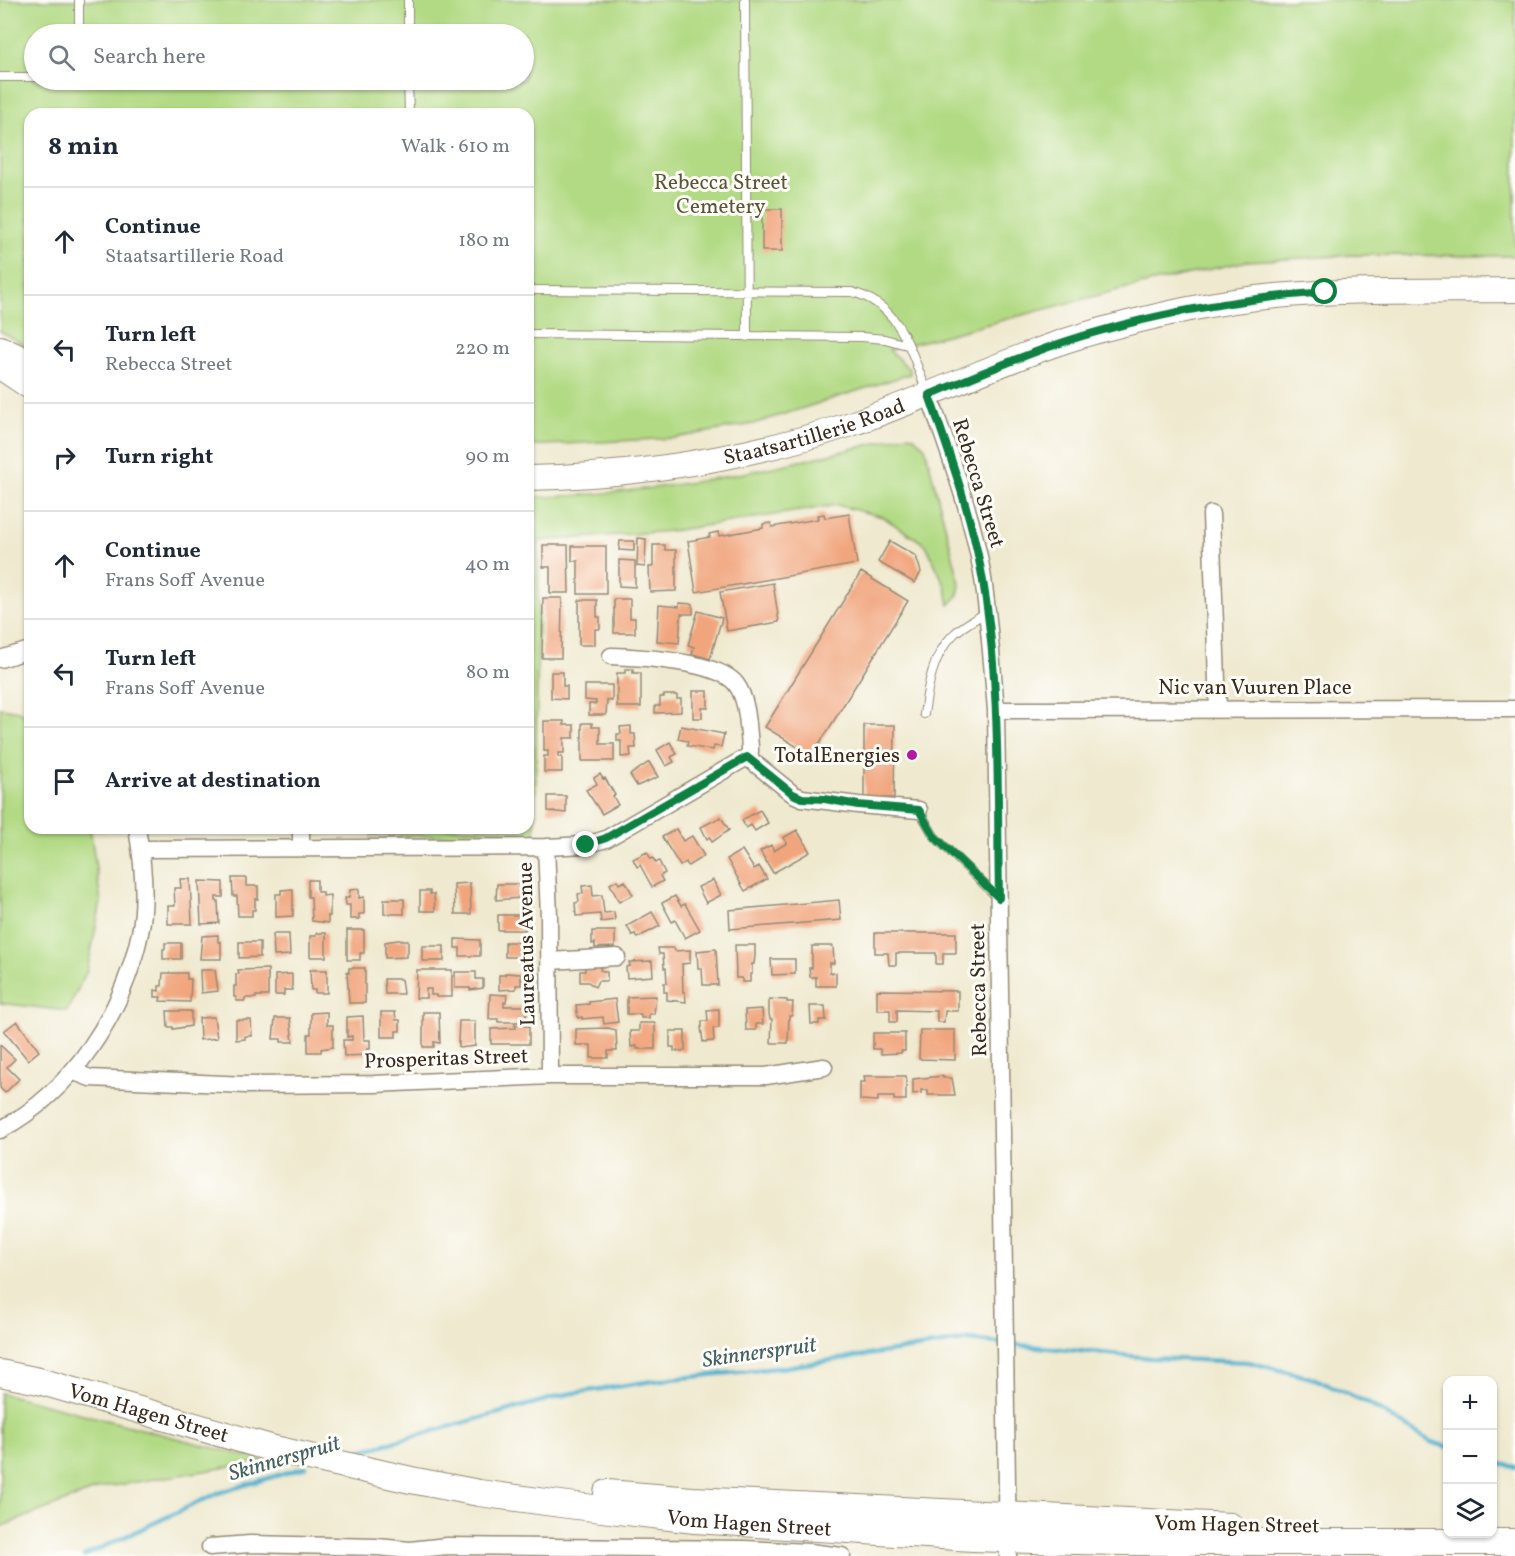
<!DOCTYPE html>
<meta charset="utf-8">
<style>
:root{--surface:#fff;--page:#f6f6f7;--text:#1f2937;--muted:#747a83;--line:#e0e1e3}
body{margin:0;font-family:Vollkorn,serif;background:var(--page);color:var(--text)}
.controls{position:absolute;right:18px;bottom:18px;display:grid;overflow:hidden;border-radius:12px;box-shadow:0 2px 4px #0004}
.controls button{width:54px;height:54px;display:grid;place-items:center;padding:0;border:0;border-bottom:2px solid var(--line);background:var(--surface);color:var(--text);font:30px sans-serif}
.stop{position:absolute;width:18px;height:18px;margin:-14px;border:4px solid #0b8043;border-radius:50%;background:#fff}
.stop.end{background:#0b8043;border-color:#fff;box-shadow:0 2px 6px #0008}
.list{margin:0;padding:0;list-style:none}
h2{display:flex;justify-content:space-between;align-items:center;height:78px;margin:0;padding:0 24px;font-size:26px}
h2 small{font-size:20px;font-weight:400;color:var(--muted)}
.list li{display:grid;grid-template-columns:39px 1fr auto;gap:18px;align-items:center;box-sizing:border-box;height:108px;padding:0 24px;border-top:2px solid var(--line)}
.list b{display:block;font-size:22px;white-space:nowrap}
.list p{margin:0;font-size:20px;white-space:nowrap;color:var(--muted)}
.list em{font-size:20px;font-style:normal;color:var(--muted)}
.icon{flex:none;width:33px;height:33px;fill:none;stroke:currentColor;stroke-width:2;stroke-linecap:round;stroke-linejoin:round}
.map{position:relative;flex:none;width:1515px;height:1556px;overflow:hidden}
.search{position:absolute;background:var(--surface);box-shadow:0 2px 4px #0004;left:24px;top:24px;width:510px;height:66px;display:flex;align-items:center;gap:15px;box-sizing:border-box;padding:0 21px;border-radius:33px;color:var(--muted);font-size:22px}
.panel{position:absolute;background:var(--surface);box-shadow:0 2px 4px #0004;left:24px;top:108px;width:510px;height:726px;border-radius:18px}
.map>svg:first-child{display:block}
.green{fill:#b2da84;stroke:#768251;stroke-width:1.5;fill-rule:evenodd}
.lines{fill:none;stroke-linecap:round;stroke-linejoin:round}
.stream{stroke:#4eb0cd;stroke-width:4.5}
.building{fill:#f1a57d}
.lane-casing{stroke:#958a76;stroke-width:10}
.street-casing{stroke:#958a76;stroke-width:19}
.secondary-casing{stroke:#958a76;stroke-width:26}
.primary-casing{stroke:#958a76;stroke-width:28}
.lane{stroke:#fff;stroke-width:8}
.street{stroke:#fff;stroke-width:16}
.secondary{stroke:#fff;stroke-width:24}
.primary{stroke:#fff;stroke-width:26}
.route{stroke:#0b8043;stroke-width:8}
.poi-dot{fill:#b5179e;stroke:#fdfcf7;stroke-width:2}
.labels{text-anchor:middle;stroke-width:6;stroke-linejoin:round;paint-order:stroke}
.park-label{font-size:21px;fill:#595638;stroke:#fdfcf7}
.street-label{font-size:21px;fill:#3b2a1e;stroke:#fdfcf7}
.poi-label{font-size:21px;fill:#3b2a1e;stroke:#fdfcf7;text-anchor:end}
.water-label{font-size:22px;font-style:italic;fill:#436064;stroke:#fdfcf7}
</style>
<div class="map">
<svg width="1515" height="1556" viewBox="0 0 1515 1556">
<rect width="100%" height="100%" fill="#fdfcf7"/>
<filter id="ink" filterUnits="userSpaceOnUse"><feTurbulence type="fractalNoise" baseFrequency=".0167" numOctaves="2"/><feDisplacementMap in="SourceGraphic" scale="12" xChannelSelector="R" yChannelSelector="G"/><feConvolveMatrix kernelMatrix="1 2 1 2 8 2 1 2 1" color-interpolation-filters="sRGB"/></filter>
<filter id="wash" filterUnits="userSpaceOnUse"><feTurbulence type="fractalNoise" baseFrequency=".008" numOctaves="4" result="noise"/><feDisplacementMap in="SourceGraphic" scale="24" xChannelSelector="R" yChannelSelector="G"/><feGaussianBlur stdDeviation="1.35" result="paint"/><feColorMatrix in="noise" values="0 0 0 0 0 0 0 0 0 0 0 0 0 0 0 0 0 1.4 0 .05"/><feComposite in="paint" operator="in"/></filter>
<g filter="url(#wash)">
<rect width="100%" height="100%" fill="#efe9cf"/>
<path class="green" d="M0 0H1515V256L1355 255 1247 261 1122 289 889 350 909 369 910 374 753 424 674 438 528 446V114H30L29 348 0 331ZM34 34H524V80H34Z
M907 435 913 436 925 447 960 584 958 596 949 605 946 588 926 545 883 517 837 505 671 531 539 541 535 837 371 835V828H528V497C656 496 784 467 907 435Z
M0 708 19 711 30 721V828H90L101 902 87 971 67 1011 0 1003Z
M0 1393 25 1399 265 1461 100 1488 0 1527Z"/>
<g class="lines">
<path class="stream" d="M1009 1344 1151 1358 1249 1362 1315 1379 1366 1402 1431 1442 1448 1447
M346 1455 568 1394 653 1381 786 1367 969 1340 1000 1343
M1492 1462 1515 1467
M84 1556 218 1493 306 1467"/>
</g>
<g id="blocks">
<path class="building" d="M762 209H782V251H762Z
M824 514 825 518 849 514 857 564 696 592 688 541 710 537 709 534 718 532 719 536 763 528V524L771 523 772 527 818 519 817 515Z
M638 538 646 539 645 567 637 566Z
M620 541H634V551L619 550Z
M890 541 916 556 921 572 915 583 878 562Z
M543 545H568L569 593H550V567H543Z
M653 545H665V550H676V591L650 592 649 567H653Z
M572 546H606V594H578V561H572Z
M619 560 635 561V587L619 586Z
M861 572 908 601 812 756 765 727Z
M773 583 779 622 727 631 720 592Z
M543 598H562L561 658H542Z
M614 599H630V618H635V633H614Z
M579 600H597V617H600V629H595V645H579Z
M679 603 693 604V614H681L679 643 657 641 659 605 679 607Z
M698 611 722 618 710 659 692 654 694 647 688 645Z
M625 669H633V673H641V707H617V673H625Z
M551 672H563V686H567V699L551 698Z
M585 685H612V701L607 700 606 715H589V704H596V701L585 700Z
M693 691H708V708H702V718H693Z
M664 695H677V699H681V712L655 713V706H660V697H664Z
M544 721H564V725H574V738H564V753H558V757H562V772H544V756H548V751H544Z
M582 723H592V727H600V744H614V761H582Z
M864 725H895L894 798H864Z
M631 726V734H635L636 748H630L631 756 621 757V741H617V734H621L620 727Z
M681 726 724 734 721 747 714 746 713 750 687 746 688 741 678 739Z
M670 742 677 754 671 757 674 762 666 766 657 750Z
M649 762 658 777 637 786 630 775Z
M600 774 603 779 605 778 615 795 613 796 618 805 602 814 586 790 597 784 594 778Z
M548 796H566V813L548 811Z
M760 810 768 823 755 831 751 825 746 828 742 820Z
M721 817 729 830 712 842 710 837 707 839 701 827Z
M676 829 683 841 692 836 704 856 688 866 686 862 680 866 662 837Z
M797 830 810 852 773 873 760 851 771 845 774 851 787 843 783 838Z
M742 850 754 869 759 866 767 879 745 891 727 859Z
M647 852 651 859 653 858 656 863 659 861 665 873 660 876 663 881 652 887 640 865 637 867 633 859Z
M232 878H246V886H258V899H255V910H252V916H238L237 896H233Z
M180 879H190L192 924H168V906H175L174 888H181Z
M308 880H317V892H323V896L330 895V916H328V923L312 921 311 897H308Z
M617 880 619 884 625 881 633 895 619 902 610 884Z
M713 880 721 895 706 903 698 887Z
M199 881 223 882V897H216V901H218L219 923 201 924Z
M470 883 471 914H455L454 884Z
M497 884H521V898L496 900Z
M592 885 593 896 602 895 604 913 614 912 615 920 601 922 600 914 576 916 575 903 579 902 578 894 583 893 582 886Z
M293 889V916L276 917V894H281V890Z
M359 889V898L364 897V914H359V919H350V905H346L345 898H349L350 890Z
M420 891H430V894H434L435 911H420Z
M675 896 681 906 685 904 700 930 685 938 675 920 672 922 662 903Z
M384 899H404V914H384Z
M839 900 841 920 730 929 729 910Z
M652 912 660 926 637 938 635 934 632 935 627 926Z
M498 915H521V921H524L525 930H498Z
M347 930H364V953H360V960H347Z
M592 931H615V947L595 948V943L592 944Z
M316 933H326V957H310V936H316Z
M875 933H956V953H943V964H936V953H896V965H889L888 953H875Z
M273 934H289L290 955 274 956Z
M218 935V942H221V959H200L202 936Z
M455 939 480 940V956H460V948H455Z
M398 940H408V953H406V957L385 958V942Z
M239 942H260V957L239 958Z
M505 942H527L526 957H505Z
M165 943H181V959H163V949H165Z
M735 945H755V956L754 964H752V974H750V982H742V978H736Z
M422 946H444V961H422Z
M812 946H833L834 963H830V973H836V986H816V977H810L809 968H812Z
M658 948H674L675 951 690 950V963L682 964 683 992H685L686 1002 667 1000V992H664V983H667L666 968H664L663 954H659Z
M716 949 718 985H703L702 968H698L697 951Z
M771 959H795V974L772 975Z
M652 961 653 976 627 978 626 967 630 966 629 962Z
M585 965H596L601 968 600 970 607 972V981H598L595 987 588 982H580V971H585Z
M349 968H365V1003H349L347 972 349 973Z
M268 969V996H256V998H245V1001H237L236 997H234V986H236V974H239L238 970Z
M200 970H215L218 991 201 993Z
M310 970H327V993H315V990H311Z
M417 970H452V997H436V995H431V989H426V998H416Z
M455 972H476V979H483V988L470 990V988H455Z
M163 973H187V979H191L190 1002 160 1001 161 997H155V990L159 991V986H162Z
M505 973 521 974V985H516V989L499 990V975H505Z
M292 974V990H284V995H275V975Z
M384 979H401L403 994H385Z
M877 990 958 991V1011H945L944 1022H937V1011L897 1010V1022H890V1010H877Z
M490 994 507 995 506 1002H504V1006H526V1020H521V1022H498V1019H489Z
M656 996 654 1014H649V1018H641V1014H627V997Z
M615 999 618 1022 604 1024 603 1017 582 1019V1017L578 1018 576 1005 589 1004V1002Z
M769 999 787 1000V1002H793L792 1016H789L788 1043H771L772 1019H770L769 1014Z
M810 1006H825L826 1020H819V1024H811Z
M719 1009V1028H713L714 1041 703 1042 701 1027H702V1021H708L707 1010Z
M762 1009 763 1024H756V1030H746L745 1010Z
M167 1011H191V1026L173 1029V1027H168Z
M327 1012V1025H333V1047L321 1049V1052H308V1034H311V1013Z
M381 1012H395L396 1020H400V1031H396V1037H381Z
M423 1012H439L440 1043 434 1042V1047H423Z
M363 1016 364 1040H370V1049H367V1055L344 1056 343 1040H352V1036L347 1037V1017Z
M214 1017 217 1038 200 1040 199 1018Z
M275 1018H290L293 1042H281V1039H273Z
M236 1020H251L252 1036H245V1039L236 1040Z
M17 1021 39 1051 28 1060 4 1031Z
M459 1021H475V1046L459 1048V1042H458Z
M639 1023H655V1049H637V1046L631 1047 630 1031H639Z
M515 1025 529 1026V1044H491V1029L516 1028Z
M608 1028 616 1030 617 1051H608V1058H591V1045H576V1029Z
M920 1030H955V1060L919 1059Z
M670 1031H685V1051H674V1047H670Z
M873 1033H905V1051H901V1053L881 1054 880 1049H873Z
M0 1045 15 1059 7 1067 19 1079 5 1093 0 1088Z
M864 1076H906V1100H894V1097H878V1101L860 1100V1082H865Z
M943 1076V1078H952L955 1095H928V1090H921V1093L913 1094V1079Z"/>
</g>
</g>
<g filter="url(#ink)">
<use href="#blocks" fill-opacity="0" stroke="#958a76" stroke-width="1.5"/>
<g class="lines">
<defs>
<path id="lane" d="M79 0V34
M745 0 747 337
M408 34V0
M0 77H34
M408 80 409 114
M528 290 852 292C901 305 910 350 927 392
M528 334 862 337 885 339 907 345
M924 714C928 686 932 657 952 636 961 626 976 619 987 612
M919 810 934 836 998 898"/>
<path id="street" d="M929 395C949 453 971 511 982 572 989 617 992 664 996 710L1008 1556
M1211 514 1218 709
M0 659 30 650
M996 710 1515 709
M747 757 793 794 802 798 858 805 919 810
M301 828V848
M546 847 549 916 550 1076
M141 849 546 847 586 845 606 839 747 757 750 752V747C748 727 748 700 736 684 719 661 638 657 611 656
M550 961 617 957
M72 1071 90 1078 246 1085 374 1084 550 1076H766L824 1067
M0 1130C73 1091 123 1013 140 933 147 900 143 862 137 828
M210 1547 250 1544 377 1547 410 1550 447 1546 745 1549 809 1552 842 1556"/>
<g id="secondary">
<path d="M0 348 30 362"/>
<path d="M0 367 30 387"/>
<path id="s1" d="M528 478C637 476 744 459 848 425 933 396 1014 354 1101 330 1158 315 1217 301 1276 296 1355 289 1435 291 1515 290"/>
</g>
<g id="primary">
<path id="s2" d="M0 1373 39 1381 274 1449 411 1480 479 1493 568 1505 695 1520 973 1538 1032 1540 1121 1542H1515"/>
<path d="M607 1493 692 1500 1230 1526"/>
</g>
</defs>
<use href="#lane" class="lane-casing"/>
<use href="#street" class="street-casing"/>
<use href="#secondary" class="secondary-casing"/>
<use href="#primary" class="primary-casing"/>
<use href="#lane" class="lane"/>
<use href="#street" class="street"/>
<use href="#secondary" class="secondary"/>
<use href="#primary" class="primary"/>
</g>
</g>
<g class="lines" filter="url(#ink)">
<path class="route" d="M586 845 606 838 747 757 793 794 802 798 825 799 858 805 919 810 934 836 999 898C997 789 1001 677 981 570 970 510 949 453 929 395 985 372 1041 347 1100 331 1174 310 1248 298 1325 292"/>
</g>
<circle class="poi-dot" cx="912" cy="755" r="6"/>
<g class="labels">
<g class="park-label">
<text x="721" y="189">Rebecca Street<tspan x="721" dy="24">Cemetery</tspan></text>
</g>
<g class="street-label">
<text dy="7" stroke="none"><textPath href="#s1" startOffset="291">Staatsartillerie Road</textPath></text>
<text transform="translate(979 483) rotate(73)" y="7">Rebecca Street</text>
<text x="1255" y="694">Nic van Vuuren Place</text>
<text transform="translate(526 944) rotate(-91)" y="7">Laureatus Avenue</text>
<text transform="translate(978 990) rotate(-91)" y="7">Rebecca Street</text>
<text transform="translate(446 1058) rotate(-2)" y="7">Prosperitas Street</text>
<text dy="7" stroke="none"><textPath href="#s2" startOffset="154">Vom Hagen Street</textPath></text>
<text dy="7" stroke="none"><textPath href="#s2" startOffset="766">Vom Hagen Street</textPath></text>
<text transform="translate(1237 1524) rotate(1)" y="7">Vom Hagen Street</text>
</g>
<g class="poi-label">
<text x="900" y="762">TotalEnergies</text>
</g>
<g class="water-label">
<text transform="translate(759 1351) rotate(-8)" y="8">Skinnerspruit</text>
<text transform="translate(284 1457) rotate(-16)" y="8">Skinnerspruit</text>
</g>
</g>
</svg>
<div class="controls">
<button>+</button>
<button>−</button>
<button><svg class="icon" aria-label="layers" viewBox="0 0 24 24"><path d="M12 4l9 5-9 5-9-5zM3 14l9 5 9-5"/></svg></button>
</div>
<div class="stop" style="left:1325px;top:292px"></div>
<div class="stop end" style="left:586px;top:845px"></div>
<div class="search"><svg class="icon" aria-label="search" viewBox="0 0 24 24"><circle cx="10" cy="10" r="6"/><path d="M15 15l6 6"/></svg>Search here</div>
<section class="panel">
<h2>8 min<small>Walk · 610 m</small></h2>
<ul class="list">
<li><svg class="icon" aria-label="ahead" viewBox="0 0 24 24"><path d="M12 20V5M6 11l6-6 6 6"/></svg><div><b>Continue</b><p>Staatsartillerie Road</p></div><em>180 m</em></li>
<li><svg class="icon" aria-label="left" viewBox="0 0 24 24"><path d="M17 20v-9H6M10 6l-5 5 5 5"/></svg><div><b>Turn left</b><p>Rebecca Street</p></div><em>220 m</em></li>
<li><svg class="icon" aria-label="right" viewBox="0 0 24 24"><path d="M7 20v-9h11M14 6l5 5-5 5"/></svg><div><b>Turn right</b></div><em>90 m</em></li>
<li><svg class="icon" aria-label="ahead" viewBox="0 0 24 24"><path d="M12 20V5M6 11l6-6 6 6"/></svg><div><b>Continue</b><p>Frans Soff Avenue</p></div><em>40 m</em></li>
<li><svg class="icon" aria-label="left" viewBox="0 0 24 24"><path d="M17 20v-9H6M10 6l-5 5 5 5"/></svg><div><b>Turn left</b><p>Frans Soff Avenue</p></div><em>80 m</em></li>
<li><svg class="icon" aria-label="arrive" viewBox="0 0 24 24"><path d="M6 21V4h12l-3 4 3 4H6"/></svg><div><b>Arrive at destination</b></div></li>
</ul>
</section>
</div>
